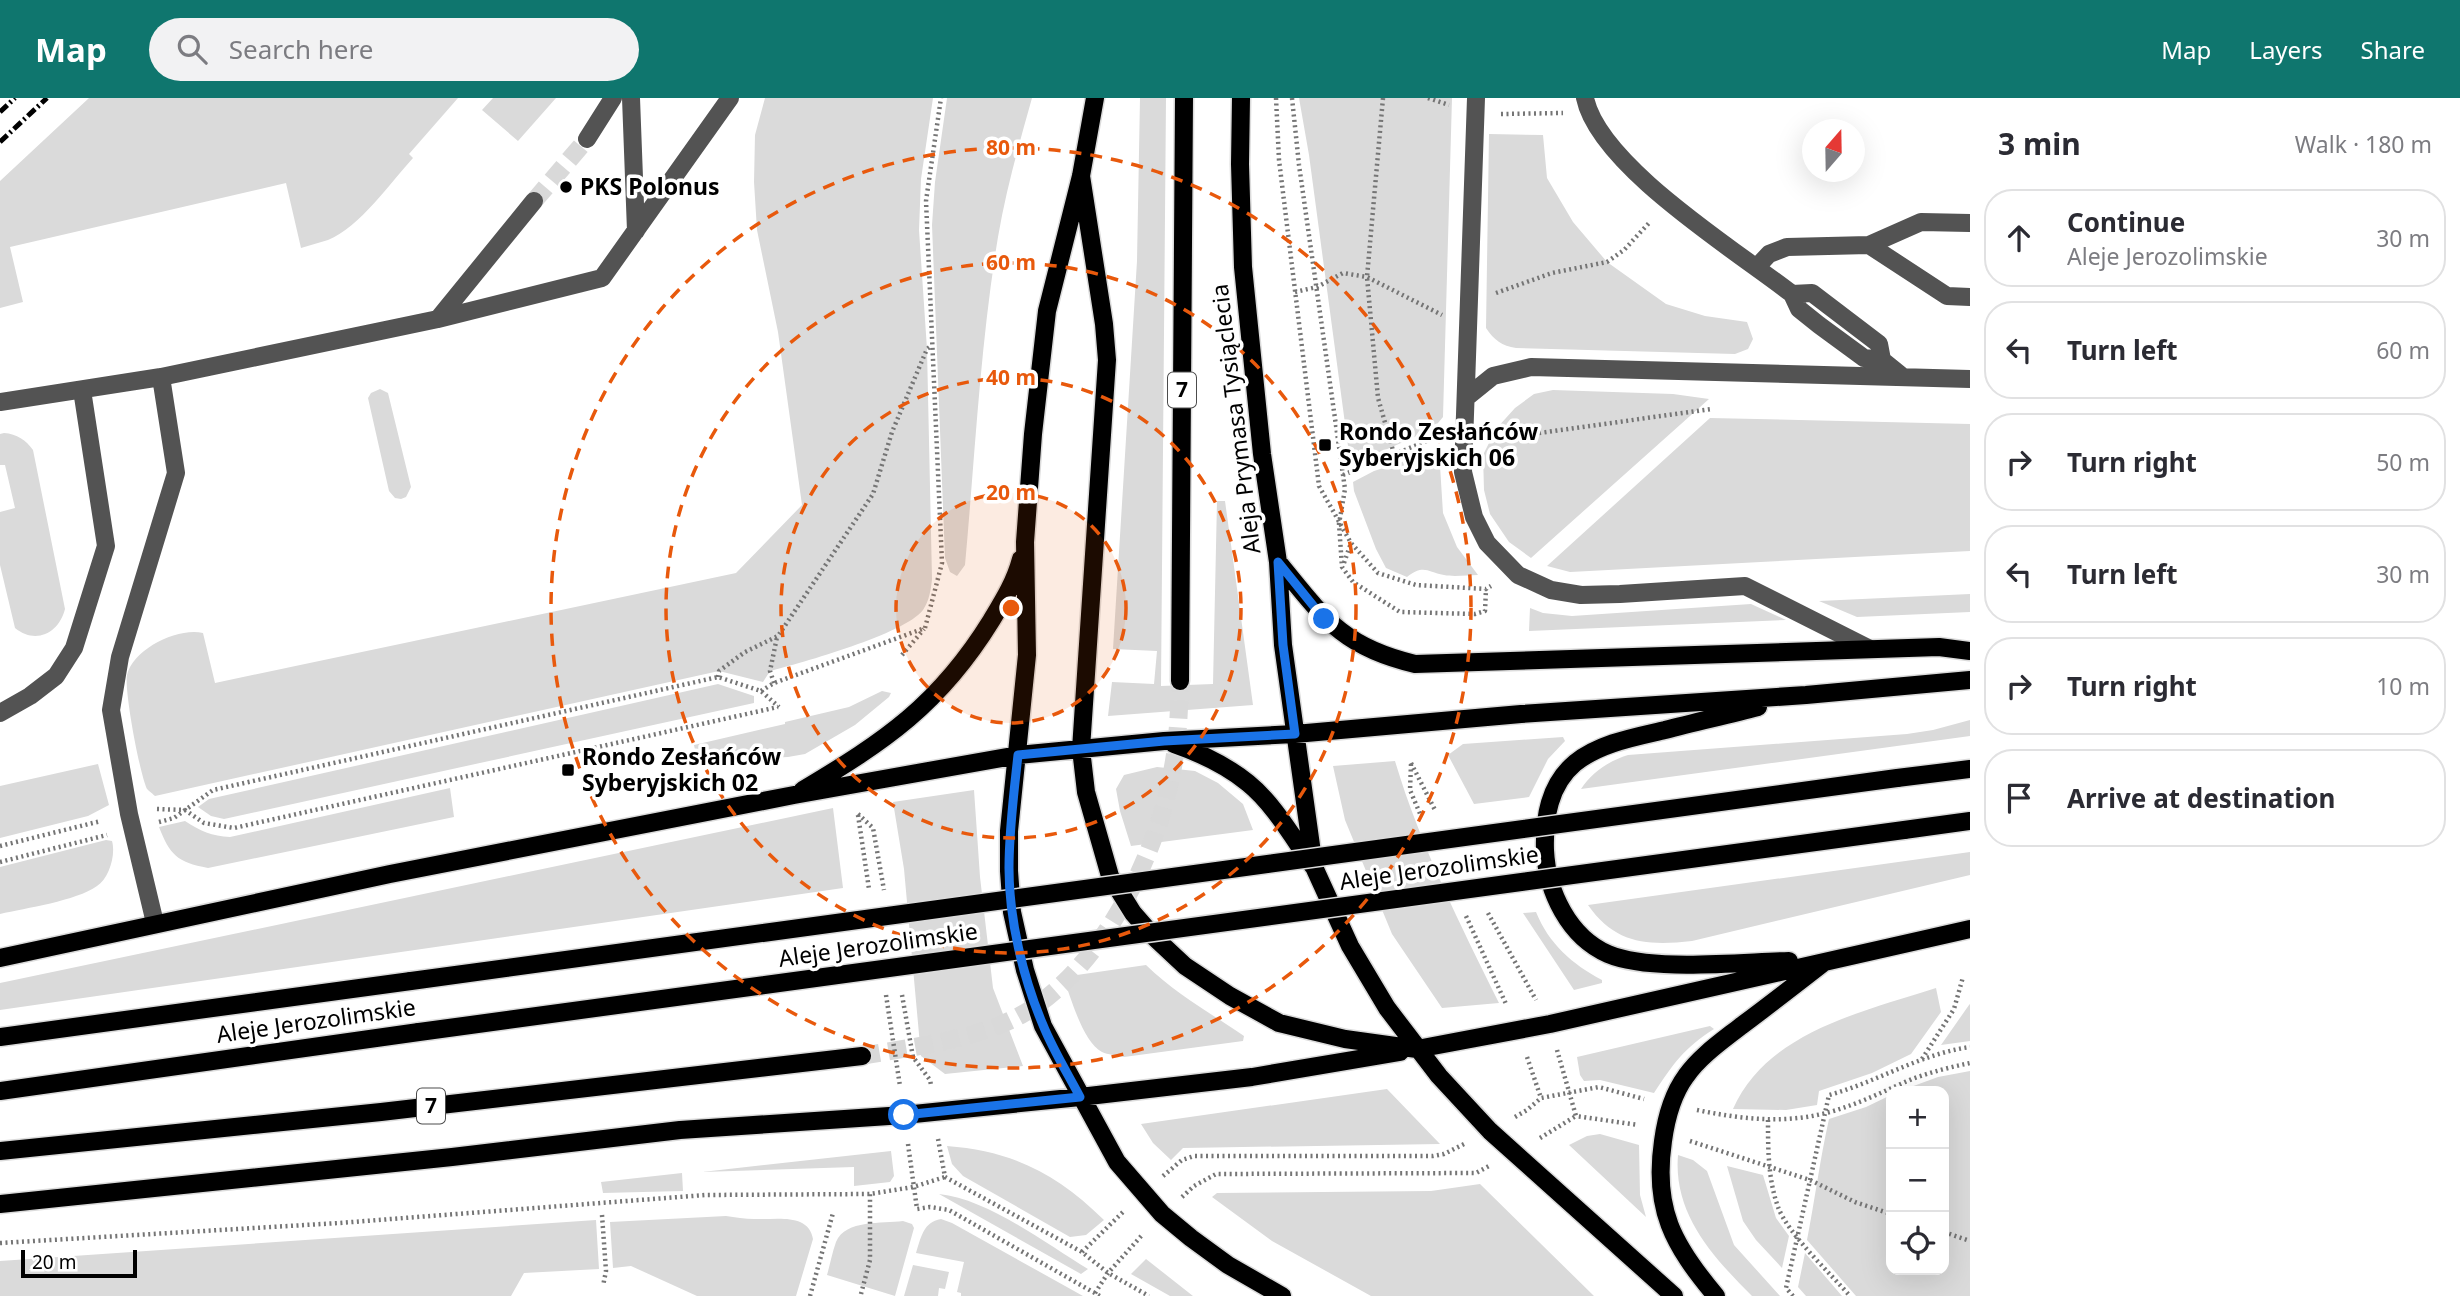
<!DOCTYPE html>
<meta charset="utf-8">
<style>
:root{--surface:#fff;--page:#f2f2f3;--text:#2b2b33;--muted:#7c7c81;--line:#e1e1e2;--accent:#0f766e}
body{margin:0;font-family:"Noto Sans",sans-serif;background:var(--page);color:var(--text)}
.controls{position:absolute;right:21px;bottom:21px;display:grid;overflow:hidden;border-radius:14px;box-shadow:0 7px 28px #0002}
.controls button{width:63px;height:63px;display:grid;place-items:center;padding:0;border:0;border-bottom:2px solid var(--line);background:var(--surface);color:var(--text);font:35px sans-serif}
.compass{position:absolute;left:1802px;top:21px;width:63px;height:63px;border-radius:50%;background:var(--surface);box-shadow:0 7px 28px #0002;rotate:20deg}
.scale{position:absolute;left:21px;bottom:18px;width:116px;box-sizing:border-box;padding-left:7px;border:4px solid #000;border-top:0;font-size:19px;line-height:24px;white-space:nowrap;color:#000;-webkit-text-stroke:5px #fff;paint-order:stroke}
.stop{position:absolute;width:21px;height:21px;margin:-16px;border:5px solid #1a73e8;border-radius:50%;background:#fff}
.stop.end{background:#1a73e8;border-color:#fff;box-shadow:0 2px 7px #0008}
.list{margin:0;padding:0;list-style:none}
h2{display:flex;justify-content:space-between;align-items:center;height:91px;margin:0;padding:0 28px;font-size:30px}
h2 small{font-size:23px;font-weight:400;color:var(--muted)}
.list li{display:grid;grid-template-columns:46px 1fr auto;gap:21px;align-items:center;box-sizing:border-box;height:98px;margin:0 14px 14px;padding:0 14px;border:2px solid var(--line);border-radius:28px}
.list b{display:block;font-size:26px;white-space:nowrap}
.list p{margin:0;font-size:23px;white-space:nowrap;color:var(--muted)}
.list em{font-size:23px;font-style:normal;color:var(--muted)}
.icon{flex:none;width:38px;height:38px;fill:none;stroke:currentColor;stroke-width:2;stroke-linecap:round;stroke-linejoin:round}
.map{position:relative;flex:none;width:1970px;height:1198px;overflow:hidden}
header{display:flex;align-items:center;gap:42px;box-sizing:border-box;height:98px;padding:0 35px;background:var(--accent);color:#fff}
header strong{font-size:33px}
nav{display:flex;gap:38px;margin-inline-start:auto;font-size:24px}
.search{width:490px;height:63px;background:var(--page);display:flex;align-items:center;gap:18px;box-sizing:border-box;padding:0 24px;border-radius:38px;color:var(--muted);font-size:26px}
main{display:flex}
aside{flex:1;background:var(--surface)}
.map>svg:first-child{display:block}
.green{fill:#dadada}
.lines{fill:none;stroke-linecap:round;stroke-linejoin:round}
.minor-tunnel{stroke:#d9d9d9;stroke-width:18;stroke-dasharray:18 9;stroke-linecap:butt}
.major-tunnel{stroke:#d9d9d9;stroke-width:18;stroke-dasharray:18 9;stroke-linecap:butt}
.major-casing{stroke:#dbdbdb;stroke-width:21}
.path{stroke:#757575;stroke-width:4.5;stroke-dasharray:2 3.5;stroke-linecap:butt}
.minor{stroke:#535353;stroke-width:18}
.major{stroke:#000;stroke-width:18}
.rail{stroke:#000;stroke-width:5;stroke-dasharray:10 3.5 2 3.5;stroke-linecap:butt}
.major-bridge-casing{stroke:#dbdbdb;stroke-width:21;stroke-linecap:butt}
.major-bridge{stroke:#000;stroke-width:18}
.route{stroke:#1a73e8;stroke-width:9}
.ring{fill:none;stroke:#e8590c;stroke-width:3.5;stroke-dasharray:12 9}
.poi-dot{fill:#000;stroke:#fff;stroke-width:2.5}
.labels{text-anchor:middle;stroke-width:7;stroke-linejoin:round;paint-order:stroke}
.shield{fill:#fff;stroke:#4c4c4c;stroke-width:2}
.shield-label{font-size:21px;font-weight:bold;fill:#000}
.poi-label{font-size:23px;font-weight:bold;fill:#000;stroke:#fff;text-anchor:start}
.street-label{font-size:23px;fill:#000;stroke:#fff}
.centre{fill:#e8590c;stroke:#fff;stroke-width:3.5}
.ring-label{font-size:21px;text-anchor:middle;font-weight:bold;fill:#e8590c;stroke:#fff;stroke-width:7;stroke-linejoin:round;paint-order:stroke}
</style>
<header>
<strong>Map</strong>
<div class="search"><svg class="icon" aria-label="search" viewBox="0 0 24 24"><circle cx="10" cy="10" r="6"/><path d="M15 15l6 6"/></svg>Search here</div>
<nav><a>Map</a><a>Layers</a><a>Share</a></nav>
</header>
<main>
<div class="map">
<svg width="1970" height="1198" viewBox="0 0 1970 1198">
<rect width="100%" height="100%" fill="#fff"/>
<path class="green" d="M89 0H458L409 56 413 60C390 85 360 129 328 142 319 145 310 147 301 150L286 85 10 149 23 204 0 210V83Z
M493 0H556L518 43 482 12Z
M765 0H933L921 81 919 132 927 251 932 481C931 492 929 503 923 512 905 536 801 565 770 573L763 584 719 573 155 698C154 697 148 692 147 691 140 677 124 592 127 577 133 551 178 529 203 535L215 585 736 475 802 407 778 234 757 132 754 84 755 37Z
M947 0H1032C1019 46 1006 92 998 139 980 248 975 358 965 467L957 478 950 474 945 460 932 127 935 84Z
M1140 0H1166L1161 588 1213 586 1217 403H1225L1253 607 1108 618 1112 584 1154 586 1157 553 1113 551 1137 163Z
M1299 0H1452L1443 319 1433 331 1369 359 1358 360 1348 348 1309 57Z
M1489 36 1543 37 1547 80 1573 124 1607 164 1666 206 1705 218 1747 224 1753 241 1748 251 1735 256 1516 250C1502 248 1494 242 1486 230Z
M380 291 388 295 411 389 406 399 401 401 395 400 389 393 368 300 371 295Z
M1553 292 1673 296 1709 301 1531 460 1509 444 1490 416 1484 392 1483 357 1496 331 1515 310 1534 296Z
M1710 320 1970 326V453L1570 474 1547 468Z
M4 335C17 336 26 342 33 352L65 511C59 535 36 547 15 530L0 467V414L15 410 5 367H0V336Z
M1439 352 1443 415 1457 449 1478 477C1467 477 1454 479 1444 477 1427 474 1424 466 1407 479L1386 470 1376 451 1354 393 1353 384 1374 373Z
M1970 496V514L1857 519 1819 503Z
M1751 506 1786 522 1529 533 1530 510 1543 515 1572 518Z
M718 586 754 598V605L224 721 211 718 198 709 209 701Z
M882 593 891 595 889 599 855 627 805 656 788 659 727 662 698 666 694 647 785 626V624L849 609Z
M1970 622V638L1581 691C1592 674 1609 663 1628 657L1907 636 1933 632Z
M1563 639 1565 643 1548 661 1529 699 1474 706 1448 657 1463 646Z
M1395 663C1420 747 1460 826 1499 905L1442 910 1392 836 1345 722 1333 668Z
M98 666 109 707 88 718 0 740V688Z
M1157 669 1195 673 1218 685 1243 706 1253 732 1131 748 1120 713 1116 691 1124 677Z
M450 690 454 719 208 770C177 764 170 757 159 729L185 723C200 733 212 738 230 739Z
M974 692 980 779 993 890 1023 968 945 976 921 958 904 771 893 704Z
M833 710 843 790 0 912V885Z
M106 742 112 743C116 757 109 780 97 788 76 803 26 810 0 816V769Z
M1970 754V777L1692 843C1648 848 1615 846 1588 807Z
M1536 814C1549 846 1572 866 1602 882V885L1574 892 1523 815Z
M1146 867C1177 897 1209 914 1244 938L1243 943 1124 959C1116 957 1108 957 1102 954 1082 943 1071 899 1063 879Z
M1936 890 1941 914 1911 956 1872 975 1819 993 1817 1007 1786 1012 1733 1011C1767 934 1862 914 1936 890Z
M1970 906V943L1941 947 1969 907Z
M1710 928 1714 931C1684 950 1673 966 1654 995L1600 982 1584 983 1580 977 1577 959Z
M1970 973V1198H1856L1807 1142C1815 1101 1820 1061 1829 1021L1866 1009 1891 997V1172H1944V993H1900L1938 979Z
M1387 991 1440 1046 1183 1050 1171 1062 1153 1045 1141 1026Z
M1600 1036 1639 1047 1640 1097 1646 1119 1569 1047 1587 1038Z
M947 1048C1013 1053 1057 1076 1104 1122L1086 1137 1070 1139 963 1078 952 1066Z
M891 1053 894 1078 890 1084 854 1088V1069L702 1074Z
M1678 1057 1693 1062 1707 1073 1734 1147 1780 1198H1752C1713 1159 1673 1116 1678 1057Z
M1727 1068 1763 1077 1776 1120 1789 1138 1782 1170 1756 1142 1743 1123Z
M682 1075 683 1093 603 1095 601 1084Z
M1480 1086 1594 1198H1371L1272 1143 1212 1099 1217 1095 1431 1093Z
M939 1096C988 1101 1045 1145 1088 1171L1081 1176Z
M726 1118C735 1119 745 1121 754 1121 774 1122 809 1114 813 1141L796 1198H697L631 1168 613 1170 610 1124Z
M941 1121 952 1125 1083 1198H961V1195L957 1194 964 1164 916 1155C921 1140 923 1124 941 1121Z
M596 1122 599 1171 524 1175 511 1198H0V1163Z
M903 1123 912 1126 914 1130 895 1198 827 1177C830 1167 832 1155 836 1144 846 1121 882 1126 903 1123Z
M1805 1155 1842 1198H1806L1798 1189Z
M1146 1161 1193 1198H1170L1131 1176Z
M913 1167 949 1174 945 1191 939 1190 938 1198H904Z"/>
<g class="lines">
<path class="minor-tunnel" d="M534 103 587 41"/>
<path class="major-tunnel" d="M862 958C915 948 973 943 1021 917 1100 873 1156 760 1172 674 1178 644 1179 614 1180 583"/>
<defs>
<path id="major" d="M1095 0 1081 78 1047 213 1033 336 1025 444 1027 557 1009 733V773L1012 814 1025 872 1043 928 1117 1064 1162 1116 1191 1140 1228 1167 1282 1198
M1241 0 1240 66 1243 169 1262 356 1278 464 1283 547 1314 769 1350 848 1387 910 1439 978 1490 1033 1674 1198
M1081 78 1104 226 1107 262 1081 651 1086 694 1110 778 1133 815 1154 839 1185 868 1230 898 1279 925 1345 941 1417 951 1550 926 1970 831
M1278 464C1323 519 1342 549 1415 566L1939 549 1970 553
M1180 583 1184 0
M1758 609C1727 617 1696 624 1665 632 1635 639 1600 645 1575 665 1549 687 1544 720 1545 752 1547 794 1569 839 1608 856 1650 874 1742 864 1789 863
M1174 646C1200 655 1226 667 1248 685 1274 706 1293 740 1313 768
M1897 680 1970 671
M803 692C885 643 939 607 991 523 1003 503 1015 484 1021 461
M1904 732 1970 723
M0 860 390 776 794 697 1018 657 1164 643 1295 636 1521 616 1806 597 1970 582
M0 939 411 883
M0 993 419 934
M0 1053 381 1014 862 958
M0 1106 452 1059 680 1032 904 1017 1080 999 1252 979 1400 954
M1716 1198C1673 1147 1653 1111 1663 1043 1666 1021 1672 997 1686 978 1700 958 1722 943 1741 928 1768 908 1795 887 1822 866"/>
</defs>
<use href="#major" class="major-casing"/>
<path class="path" d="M1276 0 1279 62 1319 388 1351 445 1378 475 1416 487 1486 491 1491 488
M1292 0 1299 67 1345 391 1339 426 1342 469 1353 484 1400 514 1475 516 1485 513 1486 491
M1383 0 1367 179 1378 300 1394 356
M1428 0 1449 7
M1501 16 1563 15
M1295 194 1317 189 1343 175 1367 179 1442 217
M1496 195 1552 175 1607 164 1624 152 1649 125
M1490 342 1711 311
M1343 377 1437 339
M1344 465 1351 445
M902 557 924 531
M718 579 719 573 745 554 778 538 873 396 892 334 927 251 931 248
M774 585 770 573 777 539
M761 593 774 585 925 530 942 465 926 103 941 0
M1411 665 1436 714
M1411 666 1410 692 1421 718
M157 711 185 712 204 725 234 730 778 609
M858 716 873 730 884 792
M858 717 869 791
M159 724 174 720 213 692 718 579 761 593 779 609
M0 748 101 723
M0 764 107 737
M1488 815 1536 902
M1466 818 1506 906
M886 897 900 988
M902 897 913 959 930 982 931 987
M1557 952 1576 1018 1638 1027
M1527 959 1541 1000
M1922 961 1954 911 1963 879
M1697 1012C1741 1021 1783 1026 1826 1015 1857 1007 1884 993 1912 981 1931 974 1951 969 1970 965
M1515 1019 1527 1012 1541 1000 1599 989 1644 1001
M1768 1022C1768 1051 1768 1081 1778 1109 1788 1136 1830 1175 1850 1198
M1540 1040 1576 1018
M938 1041 945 1079 1082 1154 1108 1175 1149 1198
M1690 1043 1810 1082 1855 1104 1891 1116
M908 1046 917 1111 930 1109 949 1112 1100 1198
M1163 1078 1182 1062 1194 1058H1433L1444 1056 1464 1046
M1182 1099 1194 1088 1216 1076 1476 1075 1489 1068
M602 1117 606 1173 603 1188
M1944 1134 1970 1143
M0 1145 339 1125 705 1097 870 1096 913 1089 945 1079
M1082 1154 1123 1114
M1095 1195 1108 1175 1143 1136
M861 1196 870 1162V1096
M810 1198 833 1115
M1793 1198 1786 1190 1829 997C1877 984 1920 956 1970 949"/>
<path class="minor" d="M631 0 636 133
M1476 0 1463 374 1474 419 1487 445 1518 477 1551 492 1581 497 1620 496 1745 488 1870 551
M1585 0C1599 68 1737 153 1792 196L1799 211 1819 227 1864 260 1882 262 1903 279
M587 41 613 0
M1869 147 1947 198 1970 199
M1757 169 1769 156 1787 149 1869 147 1921 124 1970 125
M1792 196 1812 195 1879 246 1882 262
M438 221 602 180 730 0
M1467 299 1493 278 1531 269 1970 281
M0 304 161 279 438 221 534 103
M0 615 30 598 56 578 74 550 106 448 82 292
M155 825 129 716 111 612 120 559 176 375 161 279"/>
<use href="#major" class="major"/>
<path class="rail" d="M0 14 15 0
M0 44 47 0"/>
<defs>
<path id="major-bridge" d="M411 883 1897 680
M419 934 1904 732"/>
</defs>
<use href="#major-bridge" class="major-bridge-casing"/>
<use href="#major-bridge" class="major-bridge"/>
</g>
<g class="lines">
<path class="route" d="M904 1017 1080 999C1068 976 1053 952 1043 927 1023 880 1009 821 1009 770 1009 732 1014 694 1018 657L1164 643 1295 636 1283 547 1278 464 1324 521"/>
</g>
<circle cx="1011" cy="510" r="115" fill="#e8590c" fill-opacity=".12"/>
<g class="ring">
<circle cx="1011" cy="510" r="115"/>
<circle cx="1011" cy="510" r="230"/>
<circle cx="1011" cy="510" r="345"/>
<circle cx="1011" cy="510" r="460"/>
</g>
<g class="poi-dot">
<circle cx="566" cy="89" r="7"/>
<rect x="1318" y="340" width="14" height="14" rx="3.5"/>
<rect x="561" y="665" width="14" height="14" rx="3.5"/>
</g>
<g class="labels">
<g class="shield">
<rect x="1168" y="274.5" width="28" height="35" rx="5"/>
<rect x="417" y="990.5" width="28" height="35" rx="5"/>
</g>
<g class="shield-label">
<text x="1182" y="299">7</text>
<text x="431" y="1015">7</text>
</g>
<g class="poi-label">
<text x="580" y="97">PKS Polonus</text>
<text x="1339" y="342">Rondo Zesłańców<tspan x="1339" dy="26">Syberyjskich 06</tspan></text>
<text x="582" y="667">Rondo Zesłańców<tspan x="582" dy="26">Syberyjskich 02</tspan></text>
</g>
<g class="street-label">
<text transform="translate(1236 321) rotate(-97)" y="8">Aleja Prymasa Tysiąclecia</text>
<text transform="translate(1439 770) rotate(-8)" y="8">Aleje Jerozolimskie</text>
<text transform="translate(878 847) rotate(-8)" y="8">Aleje Jerozolimskie</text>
<text transform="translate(316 923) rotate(-8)" y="8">Aleje Jerozolimskie</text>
</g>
</g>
<circle cx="1011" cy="510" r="10" class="centre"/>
<g class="ring-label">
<text x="1011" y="57">80 m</text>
<text x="1011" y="172">60 m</text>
<text x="1011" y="287">40 m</text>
<text x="1011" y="402">20 m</text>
</g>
</svg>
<div class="controls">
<button>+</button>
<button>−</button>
<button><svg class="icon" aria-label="locate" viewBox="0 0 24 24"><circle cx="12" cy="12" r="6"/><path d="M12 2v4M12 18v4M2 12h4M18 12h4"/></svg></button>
</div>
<svg class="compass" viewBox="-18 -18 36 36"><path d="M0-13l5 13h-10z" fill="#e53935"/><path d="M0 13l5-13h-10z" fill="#7c7c81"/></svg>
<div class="scale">20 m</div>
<div class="stop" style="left:904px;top:1017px"></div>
<div class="stop end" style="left:1324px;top:521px"></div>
</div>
<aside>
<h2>3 min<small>Walk · 180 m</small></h2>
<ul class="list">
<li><svg class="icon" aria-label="ahead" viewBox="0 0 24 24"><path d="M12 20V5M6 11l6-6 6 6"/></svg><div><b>Continue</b><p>Aleje Jerozolimskie</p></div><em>30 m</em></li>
<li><svg class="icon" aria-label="left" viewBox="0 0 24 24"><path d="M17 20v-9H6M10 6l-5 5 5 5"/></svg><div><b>Turn left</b></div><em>60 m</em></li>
<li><svg class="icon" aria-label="right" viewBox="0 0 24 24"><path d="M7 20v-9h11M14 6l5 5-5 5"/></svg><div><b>Turn right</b></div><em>50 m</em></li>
<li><svg class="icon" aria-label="left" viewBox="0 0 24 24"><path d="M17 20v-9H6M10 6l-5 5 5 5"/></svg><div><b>Turn left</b></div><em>30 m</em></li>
<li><svg class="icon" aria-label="right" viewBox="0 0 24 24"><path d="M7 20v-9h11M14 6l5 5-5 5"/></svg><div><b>Turn right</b></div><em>10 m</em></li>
<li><svg class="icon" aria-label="arrive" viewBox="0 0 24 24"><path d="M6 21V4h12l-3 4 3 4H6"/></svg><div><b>Arrive at destination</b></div></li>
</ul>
</aside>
</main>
